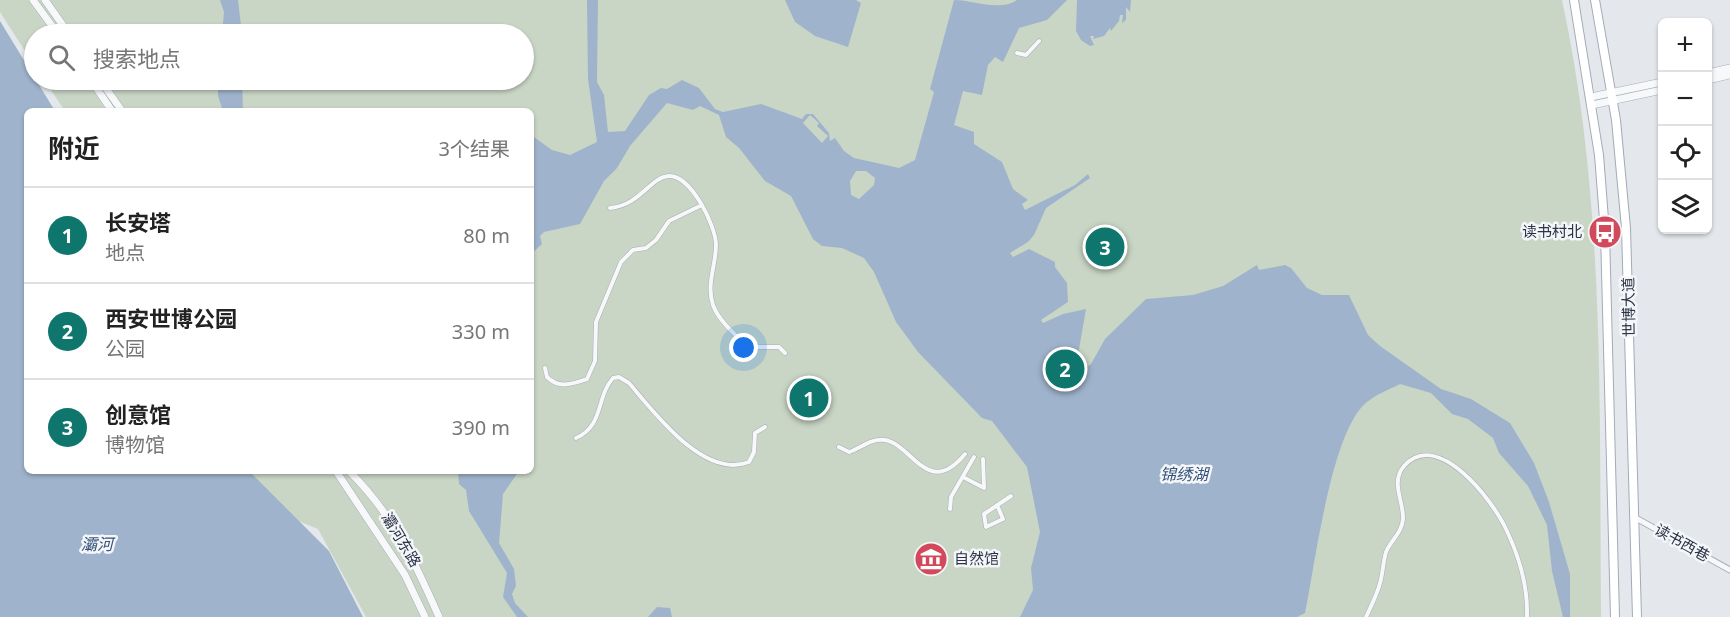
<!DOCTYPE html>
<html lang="zh">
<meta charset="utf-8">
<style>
:root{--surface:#fff;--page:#f2f2f2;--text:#222;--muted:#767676;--line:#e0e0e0;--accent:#0f766e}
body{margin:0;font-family:"Noto Sans","Noto Sans SC",sans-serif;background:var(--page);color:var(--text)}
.controls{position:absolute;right:18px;top:18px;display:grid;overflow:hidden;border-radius:9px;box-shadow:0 2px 4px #0004}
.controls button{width:54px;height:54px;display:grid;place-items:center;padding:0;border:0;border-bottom:2px solid var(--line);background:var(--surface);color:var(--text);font:30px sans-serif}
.you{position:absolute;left:744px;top:348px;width:21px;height:21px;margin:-15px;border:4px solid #fff;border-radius:50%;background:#1a73e8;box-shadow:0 0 0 9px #1a73e833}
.badge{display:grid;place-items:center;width:39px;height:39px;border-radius:50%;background:var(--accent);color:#fff;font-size:20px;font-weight:700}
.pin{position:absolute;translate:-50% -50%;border:3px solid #fff;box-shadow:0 2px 6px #0006}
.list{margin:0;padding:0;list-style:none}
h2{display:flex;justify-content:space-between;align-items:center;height:78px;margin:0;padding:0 24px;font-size:26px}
h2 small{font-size:20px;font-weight:400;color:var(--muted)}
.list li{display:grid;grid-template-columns:39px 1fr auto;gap:18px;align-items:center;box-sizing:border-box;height:96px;padding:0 24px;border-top:2px solid var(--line)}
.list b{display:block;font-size:22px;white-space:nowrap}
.list p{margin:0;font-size:20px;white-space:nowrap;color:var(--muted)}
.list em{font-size:20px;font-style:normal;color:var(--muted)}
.icon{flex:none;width:33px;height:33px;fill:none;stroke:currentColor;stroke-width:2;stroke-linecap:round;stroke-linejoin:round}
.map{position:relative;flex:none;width:1730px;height:617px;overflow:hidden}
.search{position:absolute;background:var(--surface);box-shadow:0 2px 4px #0004;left:24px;top:24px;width:510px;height:66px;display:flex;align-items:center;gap:15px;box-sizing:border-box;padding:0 21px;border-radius:33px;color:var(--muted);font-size:22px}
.panel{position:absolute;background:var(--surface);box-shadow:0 2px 4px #0004;left:24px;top:108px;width:510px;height:366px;border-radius:9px}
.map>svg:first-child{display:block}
.green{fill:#c9d6c5}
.water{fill:#9fb4cc;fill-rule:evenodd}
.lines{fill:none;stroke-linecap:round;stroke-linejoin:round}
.pedestrian-casing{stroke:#a9aeb7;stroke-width:5}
.minor-casing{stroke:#a9aeb7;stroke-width:7}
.tertiary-casing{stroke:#a9aeb7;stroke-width:8}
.primary-casing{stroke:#a3abb8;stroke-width:10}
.pedestrian{stroke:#f7f8fa;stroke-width:4}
.minor{stroke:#f7f8fa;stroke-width:5}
.tertiary{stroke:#f7f8fa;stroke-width:7}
.primary{stroke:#fff;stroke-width:8}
.labels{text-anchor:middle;stroke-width:5;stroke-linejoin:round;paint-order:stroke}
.poi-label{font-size:15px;fill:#2b3445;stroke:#f4f6f9;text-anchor:end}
.street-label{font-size:15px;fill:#2b3445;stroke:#f4f6f9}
.water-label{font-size:16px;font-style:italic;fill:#34527a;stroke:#f4f6f9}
</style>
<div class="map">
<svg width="1730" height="617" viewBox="0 0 1730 617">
<rect width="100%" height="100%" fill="#e4e7ec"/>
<path class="green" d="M0 0H1562C1606 203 1599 411 1601 617H366L318 529 259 505 224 471H531V111H65L44 80H524V34H34V65L0 12Z"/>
<path class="water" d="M220 0H238L242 34H222L224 12Z
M587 0H598L597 82 604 95 608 132 625 131 649 95 661 88 667 89 682 80 699 88 715 109 723 112 761 104 802 119 806 114H813L829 133 830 141 835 138 844 151 854 158 899 168 915 160 934 92 930 89 954 0C974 0 999 12 1017 0H1067L1047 20 1019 28 1003 62 995 57 988 65 982 95 963 91 954 125 974 132V144L1002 162 1013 189 1028 200 1022 204 1025 210 1075 185 1088 174 1090 178 1046 208 1034 235 1028 242 1010 253 1013 257 1029 249 1055 262V267L1067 283 1068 302 1041 320 1043 323 1063 314 1086 309 1077 361 1057 382 1061 385 1091 364 1105 339 1146 299 1193 295 1223 286 1257 265 1259 270 1285 265 1291 268 1307 288 1322 295H1349L1368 335 1380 346 1441 389 1471 399 1510 423 1534 463 1549 502 1570 574V617H1563L1552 571 1547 525 1528 486 1499 453 1493 438 1468 419 1452 414 1431 393 1400 384C1390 389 1377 394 1367 402 1331 430 1315 566 1305 613L1297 617H1020L1033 590 1031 568 1040 532 1027 467 992 421 982 418 918 352 896 322 874 272 864 258 842 248 822 246 813 239 791 196 765 181 739 148 726 137 719 115 700 106 693 110 667 103 630 146 617 168 604 181 580 224 544 232 540 236 542 244 531 254V135L552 150 570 155 597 142 588 79ZM810 115 819 123 817 126 828 136 822 143 803 123ZM856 171H866L875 178 874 185 859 199 851 195 850 181Z
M785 0H856L861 3 848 47 815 36 795 22Z
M1077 0H1131L1130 12 1126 7V20L1122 23 1123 15H1120L1119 21 1111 31 1110 28 1104 36 1093 39 1094 36H1090L1094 45 1090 46 1081 40 1076 31Z
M0 21 55 111H27V471H249L329 551 363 617H0Z
M218 80H242L243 111H223L218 96Z
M458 471H519L503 494 499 543 514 569 516 586 512 594 515 603 528 617H517L503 597 507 573 469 511 466 490 459 484Z
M657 607 670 608 672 617H648Z"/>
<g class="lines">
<defs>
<path id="pedestrian" d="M1017 53 1026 55 1039 41
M610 208C641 205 650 177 669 176 691 175 716 226 716 245 716 265 706 285 713 305 718 320 737 337 749 347H779L785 353
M545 368 547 377C559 389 572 384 587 379L595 361 596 322 621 262 633 250 646 248 656 240 669 221 702 205
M576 438C604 426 596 397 613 378L619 377 629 383C654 412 704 480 749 462L754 452 755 433 765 427
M839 447 849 452C861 448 871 438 885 440 913 445 928 499 965 454
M963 477 984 488 983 459
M997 505 1003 519 986 527 984 514 1011 496
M950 509 951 497 974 457
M1366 617C1371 606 1377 595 1380 583 1383 573 1383 562 1386 552 1391 540 1402 533 1403 519 1404 502 1390 482 1404 466 1438 428 1493 501 1506 529 1519 556 1528 586 1527 617"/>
<path id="minor" d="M1634 517 1730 570"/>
<path id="tertiary" d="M33 0 58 34
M45 0 69 34
M1708 73 1730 68
M91 80 112 111
M100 80 122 111
M1708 80 1730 75
M1591 97 1662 82
M1592 105 1662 90
M336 471 405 575 425 617
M349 471C394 516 414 560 439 617"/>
<path id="primary" d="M1574 0 1599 155 1605 232 1615 617
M1595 0 1616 120 1626 228 1637 617"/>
</defs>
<use href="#pedestrian" class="pedestrian-casing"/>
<use href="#minor" class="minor-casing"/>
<use href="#tertiary" class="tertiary-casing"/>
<use href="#primary" class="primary-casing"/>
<use href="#pedestrian" class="pedestrian"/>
<use href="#minor" class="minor"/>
<use href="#tertiary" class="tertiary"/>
<use href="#primary" class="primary"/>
</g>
<defs>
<symbol id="bus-disc" viewBox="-11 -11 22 22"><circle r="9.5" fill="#d1495b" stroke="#f4f6f9"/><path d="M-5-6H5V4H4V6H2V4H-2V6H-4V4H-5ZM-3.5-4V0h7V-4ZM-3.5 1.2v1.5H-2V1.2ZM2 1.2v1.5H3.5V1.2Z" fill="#fff"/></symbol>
<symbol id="museum-disc" viewBox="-11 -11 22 22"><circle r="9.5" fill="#d1495b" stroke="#f4f6f9"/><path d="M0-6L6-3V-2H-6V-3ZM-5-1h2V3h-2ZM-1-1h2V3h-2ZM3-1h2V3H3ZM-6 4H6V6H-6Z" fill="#fff"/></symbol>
</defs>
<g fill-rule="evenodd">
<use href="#bus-disc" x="1586" y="213" width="38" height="38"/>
<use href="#museum-disc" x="912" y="540" width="38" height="38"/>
</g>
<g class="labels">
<g class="poi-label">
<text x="1582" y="237">读书村北</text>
<text x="954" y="564" text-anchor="start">自然馆</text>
</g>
<g class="street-label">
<text transform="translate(1629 307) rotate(-91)" y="5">世博大道</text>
<text transform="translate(401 540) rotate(59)" y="5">灞河东路</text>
<text transform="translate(1682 543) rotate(29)" y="5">读书西巷</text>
</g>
<g class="water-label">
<text x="1184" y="480">锦绣湖</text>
<text x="97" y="550">灞河</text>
</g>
</g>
</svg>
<div class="controls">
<button>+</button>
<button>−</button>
<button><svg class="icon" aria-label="locate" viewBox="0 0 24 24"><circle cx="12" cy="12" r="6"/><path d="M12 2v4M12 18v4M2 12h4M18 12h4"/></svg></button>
<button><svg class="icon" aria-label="layers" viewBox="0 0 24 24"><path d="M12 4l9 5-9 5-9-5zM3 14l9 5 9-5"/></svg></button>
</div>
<div class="you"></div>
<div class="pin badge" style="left:809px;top:398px">1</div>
<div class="pin badge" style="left:1065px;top:369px">2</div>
<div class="pin badge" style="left:1105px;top:247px">3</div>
<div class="search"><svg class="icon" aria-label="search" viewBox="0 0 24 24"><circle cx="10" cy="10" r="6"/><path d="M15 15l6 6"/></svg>搜索地点</div>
<section class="panel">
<h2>附近<small>3个结果</small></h2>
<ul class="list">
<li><span class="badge">1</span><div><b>长安塔</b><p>地点</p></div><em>80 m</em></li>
<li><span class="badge">2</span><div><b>西安世博公园</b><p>公园</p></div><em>330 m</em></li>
<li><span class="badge">3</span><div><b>创意馆</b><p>博物馆</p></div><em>390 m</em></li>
</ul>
</section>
</div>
